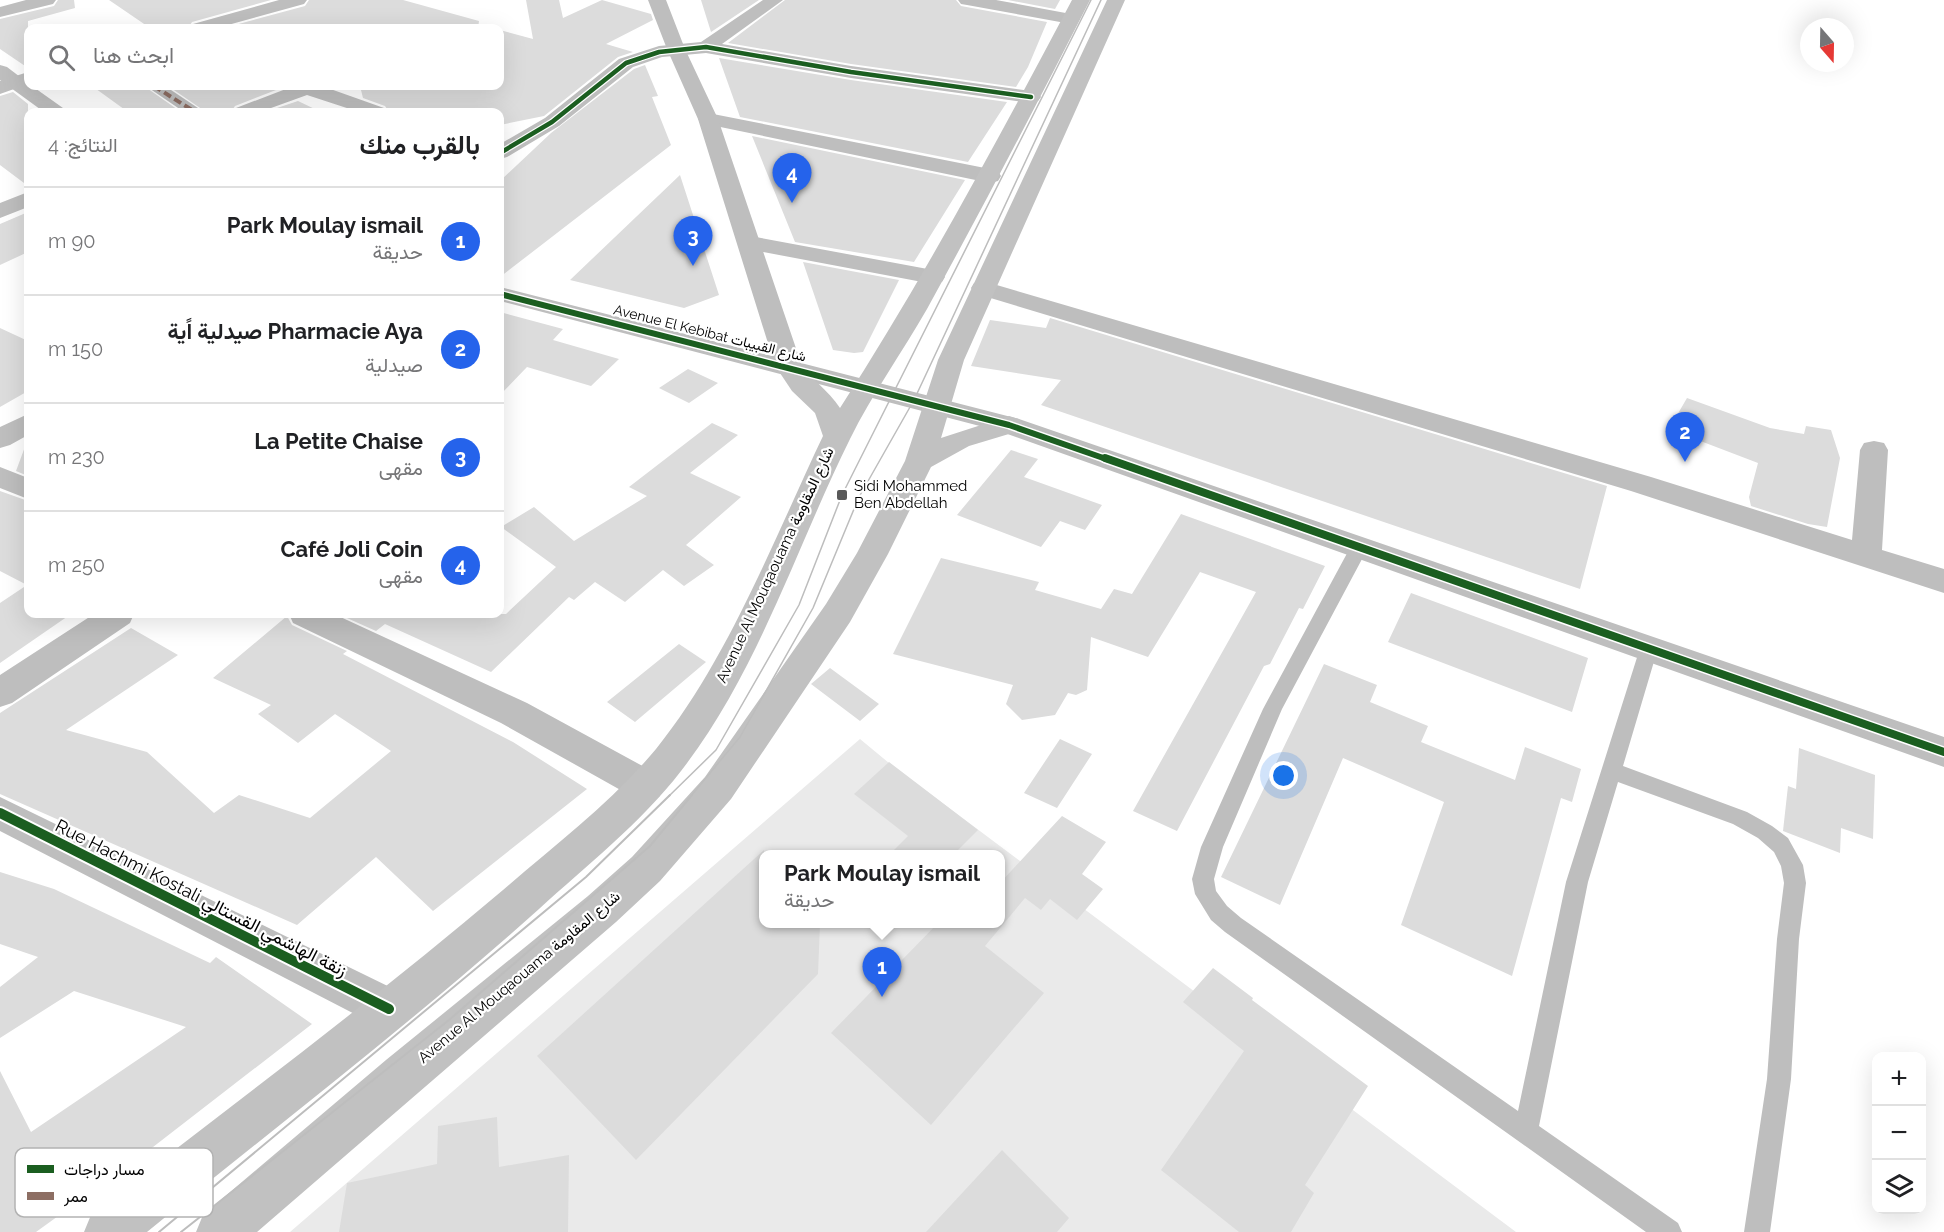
<!DOCTYPE html>
<html lang="ar">
<meta charset="utf-8">
<style>
:root{--surface:#fff;--page:#f6f6f6;--text:#202124;--muted:#757577;--line:#e0e0e0;--accent:#2563eb}
body{margin:0;font-family:Raleway,Vazirmatn,sans-serif;background:var(--page);color:var(--text);direction:rtl}
.controls{position:absolute;right:18px;bottom:18px;display:grid;overflow:hidden;border-radius:12px;box-shadow:0 6px 24px #0002}
.controls button{width:54px;height:54px;display:grid;place-items:center;padding:0;border:0;border-bottom:2px solid var(--line);background:var(--surface);color:var(--text);font:30px sans-serif}
.compass{position:absolute;left:1800px;top:18px;width:54px;height:54px;border-radius:50%;background:var(--surface);box-shadow:0 6px 24px #0002;rotate:160deg}
.you{position:absolute;left:1284px;top:776px;width:21px;height:21px;margin:-15px;border:4px solid #fff;border-radius:50%;background:#1a73e8;box-shadow:0 0 0 9px #1a73e833}
.badge{display:grid;place-items:center;width:39px;height:39px;border-radius:50%;background:var(--accent);color:#fff;font-size:20px;font-weight:700}
.pin{position:absolute;translate:-50% -50px;filter:drop-shadow(0 2px 3px #0008)}
.pin::after{content:'';position:absolute;top:32px;width:21px;height:18px;background:inherit;clip-path:polygon(0 0,100% 0,50% 100%)}
.popup{position:absolute;left:759px;top:850px;width:246px;height:78px;box-sizing:border-box;display:grid;place-content:center;border-radius:12px;background:var(--surface);filter:drop-shadow(0 2px 4px #0005);font-size:20px;white-space:nowrap;color:var(--muted)}
.popup b{font-size:22px;color:var(--text)}
.popup::after{content:'';position:absolute;left:50%;top:100%;margin-left:-12px;border:12px solid transparent;border-top-color:var(--surface)}
.list{margin:0;padding:0;list-style:none}
h2{display:flex;justify-content:space-between;align-items:center;height:78px;margin:0;padding:0 24px;font-size:26px}
h2 small{font-size:20px;font-weight:400;color:var(--muted)}
.list li{display:grid;grid-template-columns:39px 1fr auto;gap:18px;align-items:center;box-sizing:border-box;height:108px;padding:0 24px;border-top:2px solid var(--line)}
.list b{display:block;font-size:22px;white-space:nowrap}
.list p{margin:0;font-size:20px;white-space:nowrap;color:var(--muted)}
.list em{font-size:20px;font-style:normal;color:var(--muted)}
.icon{flex:none;width:33px;height:33px;fill:none;stroke:currentColor;stroke-width:2;stroke-linecap:round;stroke-linejoin:round}
.map{position:relative;flex:none;width:1944px;height:1232px;overflow:hidden;direction:ltr}
.search{position:absolute;background:var(--surface);box-shadow:0 6px 24px #0002;left:24px;top:24px;width:480px;height:66px;display:flex;align-items:center;gap:15px;box-sizing:border-box;padding:0 21px;border-radius:12px;color:var(--muted);font-size:22px}
.panel{position:absolute;background:var(--surface);box-shadow:0 6px 24px #0002;left:24px;top:108px;width:480px;height:510px;border-radius:12px;direction:rtl}
.map>svg:first-child{display:block}
.green{fill:#eaeaea;fill-rule:evenodd}
.building{fill:#dcdcdc}
.lines{fill:none;stroke-linecap:round;stroke-linejoin:round}
.service{fill:#bebebe;fill-rule:evenodd}
.pedestrian{fill:#bebebe;fill-rule:evenodd}
.minor{fill:#bebebe;fill-rule:evenodd}
.tertiary{fill:#bebebe;fill-rule:evenodd}
.secondary{fill:#c1c1c1;fill-rule:evenodd}
.tram-far1{stroke:#bdbdbd;stroke-width:1.5}
.tram{stroke:#bdbdbd;stroke-width:2}
.quiet{stroke:#8d6e63;stroke-width:4;stroke-dasharray:8 4;stroke-linecap:butt}
.cycleway-far3-casing{stroke:#fff;stroke-width:7}
.cycleway-far2-casing{stroke:#fff;stroke-width:9}
.cycleway-far1-casing{stroke:#fff;stroke-width:11}
.cycleway-casing{stroke:#fff;stroke-width:14}
.cycleway-far3{stroke:#1b5e20;stroke-width:4.5}
.cycleway-far2{stroke:#1b5e20;stroke-width:6}
.cycleway-far1{stroke:#1b5e20;stroke-width:8}
.cycleway{stroke:#1b5e20;stroke-width:10}
.poi-dot{fill:#595959;stroke:#fff;stroke-width:2}
.labels{text-anchor:middle;stroke-width:4.5;stroke-linejoin:round;paint-order:stroke}
.far-street-label{font-size:14px;fill:#000;stroke:#fff}
.poi-label{font-size:15px;fill:#000;stroke:#fff;text-anchor:start}
.street-label{font-size:15px;fill:#000;stroke:#fff}
.near-street-label{font-size:18px;fill:#000;stroke:#fff}
.key{fill:#fff;stroke:#b2b2b2;stroke-width:1.5}
.key-label{font-size:16px;fill:#000}
</style>
<div class="map">
<svg width="1944" height="1232" viewBox="0 0 1944 1232">
<rect width="100%" height="100%" fill="#fff"/>
<path class="green" d="M860 739 889 763 1516 1232H290ZM764 854H1000V924H764Z"/>
<path class="building" d="M58 0H74L75 8 28 21V68L0 49V19L54 6Z
M109 0H271L192 22 188 28H150Z
M309 0H403L479 21 478 28H224L305 6Z
M526 0H559L563 18 602 0 651 14 653 20 606 44 633 52 618 57 544 116 500 125V112H389L385 106 363 98 360 86H500V30L533 39Z
M701 0H759L711 32Z
M785 0H956L961 6 1047 22 1028 67 1016 87 851 64 728 43Z
M1008 0H1060L1055 9Z
M719 58 851 80 1007 102 968 162 740 117Z
M645 65 658 96 652 97 671 145 500 277V181L551 133 634 69Z
M92 86H144L181 112H128Z
M168 86H267L276 90 235 106 231 112H206Z
M13 92 28 104V186L0 165V96Z
M298 101 321 112H265Z
M752 136 965 180 914 262 795 242Z
M680 175 719 295 684 308 570 280Z
M28 212V252L0 265V224Z
M803 262 899 280 863 352 854 353 833 350Z
M500 312 563 329 553 340 619 359 591 386 527 367 500 395Z
M1050 318 1607 486 1580 589 1041 405 1061 380 971 366 990 320 1046 328Z
M0 328 28 341V391L0 407Z
M688 369 718 383 689 403 659 388Z
M1687 398 1770 428 1804 434 1806 426 1831 430 1840 458 1827 527 1808 524 1751 506 1749 497 1758 463 1669 429Z
M712 423 738 435 690 473 741 497 686 545 714 565 684 586 663 570 625 602 595 582 574 600 569 597 491 672 385 624 376 631 338 614H506L556 567 501 527 534 507 574 541 647 496 629 487Z
M26 444H28V476L16 471Z
M1011 450 1038 459 1024 477 1102 505 1085 530 1060 521 1041 547 957 515Z
M0 491 28 501V614H71L0 663V603L27 585 0 571Z
M1181 514 1325 566 1303 609 1299 608 1270 664 1264 666 1177 831 1133 811 1256 592 1200 572 1148 657 1091 637 1087 690 1076 695 1068 693 1055 715 1022 720 1006 704 1013 685 893 654 941 558 1039 582 1035 590 1101 609 1114 589 1132 594Z
M1411 593 1588 658 1572 712 1388 642Z
M287 616 292 625 347 651 343 654 513 742 587 789 433 911 376 857 297 925 0 794V713L131 628 178 655 66 730 147 752 214 813 239 795 310 818 391 751 335 714 298 743 258 714 271 705 213 678Z
M679 644 706 662 635 722 607 702Z
M1324 664 1377 685 1370 702 1428 726 1421 742 1515 780 1525 747 1581 769 1572 802 1561 798 1512 976 1401 925 1444 802 1343 758 1280 905 1221 877Z
M830 668 879 704 860 721 811 684Z
M1060 739 1092 754 1057 808 1024 793Z
M1799 748 1875 775 1873 839 1841 828 1840 853 1783 831 1788 786 1796 789Z
M889 762 978 830 953 855H889L908 836 854 794Z
M1062 816 1106 842 1082 874 1103 889 1077 920 1050 899 1041 910 1025 898 985 946 1044 993 931 1125 831 1033 937 924H1000V883Z
M764 850V924H820L818 974 636 1160 537 1056Z
M0 872 54 889 210 963 216 957 312 1024 144 1154 36 1232H0V1071L31 1132 186 1027 74 991 0 1038V987L38 957 0 944Z
M1213 968 1253 998 1252 1000 1368 1086 1305 1185 1314 1193 1291 1232H1239L1161 1170 1244 1051 1183 1002Z
M497 1117 499 1167 569 1155 568 1232H339L347 1183 437 1164 438 1126Z
M1002 1150 1069 1218 1057 1232H926Z"/>
<g class="lines">
<path class="service" d="M1360 540 1366 542 1369 546 1282 709 1223 847 1214 879 1216 891 1227 906 1241 918 1518 1111 1566 882 1640 648 1642 643 1649 641 1656 643 1658 648 1623 766 1747 812 1772 826 1788 838 1803 865 1806 883 1799 939 1791 1079 1770 1232H1744L1767 1079 1777 939 1784 883 1781 866 1774 852 1758 838 1733 824 1618 782 1588 882 1539 1126 1678 1223 1682 1232H1646L1225 932 1211 920 1195 894 1192 879 1201 847 1263 709 1351 546 1354 542Z"/>
<path class="pedestrian" d="M146 86H165L204 112H184Z"/>
<path class="minor" d="M26 0H56L53 4 0 17V7Z
M279 0H307L304 4 217 28H190L193 24Z
M763 0H783L722 44 851 66 1031 91 1038 93 1041 97 1038 101 1031 103 851 78 706 53 662 57 633 67 559 126 507 157 500 159V144L545 118 619 59 659 46 701 42Z
M958 0H996L1071 14 1077 15 1080 19 1077 23 1071 24 967 5 961 4Z
M28 72V84L0 94V81Z
M291 86H322L384 108 387 112H359L307 95 260 112H233L236 108 291 87Z
M708 113 990 169 998 171 1001 176 998 181 990 183 701 123 698 119 701 115Z
M28 192V207L0 218V203Z
M750 236 933 270 942 272 945 277 942 282 933 284 742 248 738 243 742 238Z
M983 281 1651 477 1852 540 1860 450 1864 443 1874 441 1884 443 1888 450 1882 550 1944 569V593L1631 491 974 293 971 288 974 283Z
M28 414V435L10 445 0 448V427Z
M0 467 28 478V499L0 488Z
M94 614H134L130 623 12 703 0 707V675Z
M289 614H334L527 703 659 775 665 786 659 797 646 802 633 797 501 723 293 623Z
M0 797 404 994 411 1009 404 1024 389 1030 374 1024 0 831Z"/>
<path class="tertiary" d="M648 0H666L685 49 718 119 801 363 1019 419 1944 737V767L999 431 500 301V287L772 356 698 119 667 49Z
M0 65 7 67 28 83V86H32L63 108 66 112H44L0 80Z"/>
<path class="secondary" d="M1072 0H1090C1037 104 983 207 927 309 902 353 872 394 850 439 795 550 758 672 681 771 641 823 587 865 539 909 413 1022 278 1125 147 1232H84L91 1215C229 1107 370 1003 503 890 555 845 612 802 656 749 728 660 774 539 823 436L815 413 792 391 776 367 780 361 789 359 798 361C811 379 828 390 840 408 925 276 999 138 1072 0Z
M1107 0H1125L964 360 941 438 1009 416 1019 419 1023 425 1019 431 969 446 931 467 888 554 850 622 731 799 660 881 616 922 257 1232H196L203 1215 386 1060 588 896 632 857 705 777 826 604 857 553 905 461 938 360Z"/>
<path class="tram-far1" d="M669 796 716 750 799 605 842 495 1091 0
M691 796 740 737 813 608 859 497 914 400 1101 0"/>
<path class="tram" d="M159 1232 586 877 670 795
M181 1232 449 1020 650 846 692 795"/>
<path class="quiet" d="M154 86 195 112
M300 86 306 88"/>
<defs>
<path id="cycleway-far3" d="M500 153 552 122 626 63 659 52 706 47 851 72 1031 97"/>
<path id="cycleway-far2" d="M500 294 1009 425 1109 460"/>
<path id="cycleway-far1" d="M1105 458 1944 752"/>
<path id="cycleway" d="M0 813 389 1009"/>
</defs>
<use href="#cycleway-far3" class="cycleway-far3-casing"/>
<use href="#cycleway-far2" class="cycleway-far2-casing"/>
<use href="#cycleway-far1" class="cycleway-far1-casing"/>
<use href="#cycleway" class="cycleway-casing"/>
<use href="#cycleway-far3" class="cycleway-far3"/>
<use href="#cycleway-far2" class="cycleway-far2"/>
<use href="#cycleway-far1" class="cycleway-far1"/>
<use href="#cycleway" class="cycleway"/>
</g>
<rect class="poi-dot" x="836" y="489" width="12" height="12" rx="3"/>
<g class="labels">
<g class="far-street-label">
<text transform="translate(710 333) rotate(14)" y="5">Avenue El Kebibat شارع القبيبات</text>
</g>
<g class="poi-label">
<text x="854" y="491">Sidi Mohammed<tspan x="854" dy="17">Ben Abdellah</tspan></text>
</g>
<g class="street-label">
<text transform="translate(775 565) rotate(-65)" y="5">Avenue Al Mouqaouama شارع المقاومة</text>
<text transform="translate(519 977) rotate(-40)" y="5">Avenue Al Mouqaouama شارع المقاومة</text>
</g>
<g class="near-street-label">
<text transform="translate(201 898) rotate(27)" y="6">Rue Hachmi Kostali زنقة الهاشمي القستالي</text>
</g>
</g>
<rect x="15" y="1148" width="198" height="69" rx="9" class="key"/>
<rect x="27" y="1165" width="27" height="8" fill="#1b5e20"/>
<rect x="27" y="1192" width="27" height="8" fill="#8d6e63"/>
<g class="key-label">
<text x="64" y="1175">مسار دراجات</text>
<text x="64" y="1202">ممر</text>
</g>
</svg>
<div class="controls">
<button>+</button>
<button>−</button>
<button><svg class="icon" aria-label="layers" viewBox="0 0 24 24"><path d="M12 4l9 5-9 5-9-5zM3 14l9 5 9-5"/></svg></button>
</div>
<svg class="compass" viewBox="-18 -18 36 36"><path d="M0-13l5 13h-10z" fill="#e53935"/><path d="M0 13l5-13h-10z" fill="#757577"/></svg>
<div class="you"></div>
<div class="pin badge" style="left:882px;top:997px">1</div>
<div class="popup"><b>Park Moulay ismail</b>حديقة</div>
<div class="pin badge" style="left:1685px;top:462px">2</div>
<div class="pin badge" style="left:693px;top:266px">3</div>
<div class="pin badge" style="left:792px;top:203px">4</div>
<div class="search"><svg class="icon" aria-label="search" viewBox="0 0 24 24"><circle cx="10" cy="10" r="6"/><path d="M15 15l6 6"/></svg>ابحث هنا</div>
<section class="panel">
<h2>بالقرب منك<small>النتائج: 4</small></h2>
<ul class="list">
<li><span class="badge">1</span><div><b>Park Moulay ismail</b><p>حديقة</p></div><em>90 m</em></li>
<li><span class="badge">2</span><div><b>Pharmacie Aya صيدلية اًية</b><p>صيدلية</p></div><em>150 m</em></li>
<li><span class="badge">3</span><div><b>La Petite Chaise</b><p>مقهى</p></div><em>230 m</em></li>
<li><span class="badge">4</span><div><b>Café Joli Coin</b><p>مقهى</p></div><em>250 m</em></li>
</ul>
</section>
</div>
